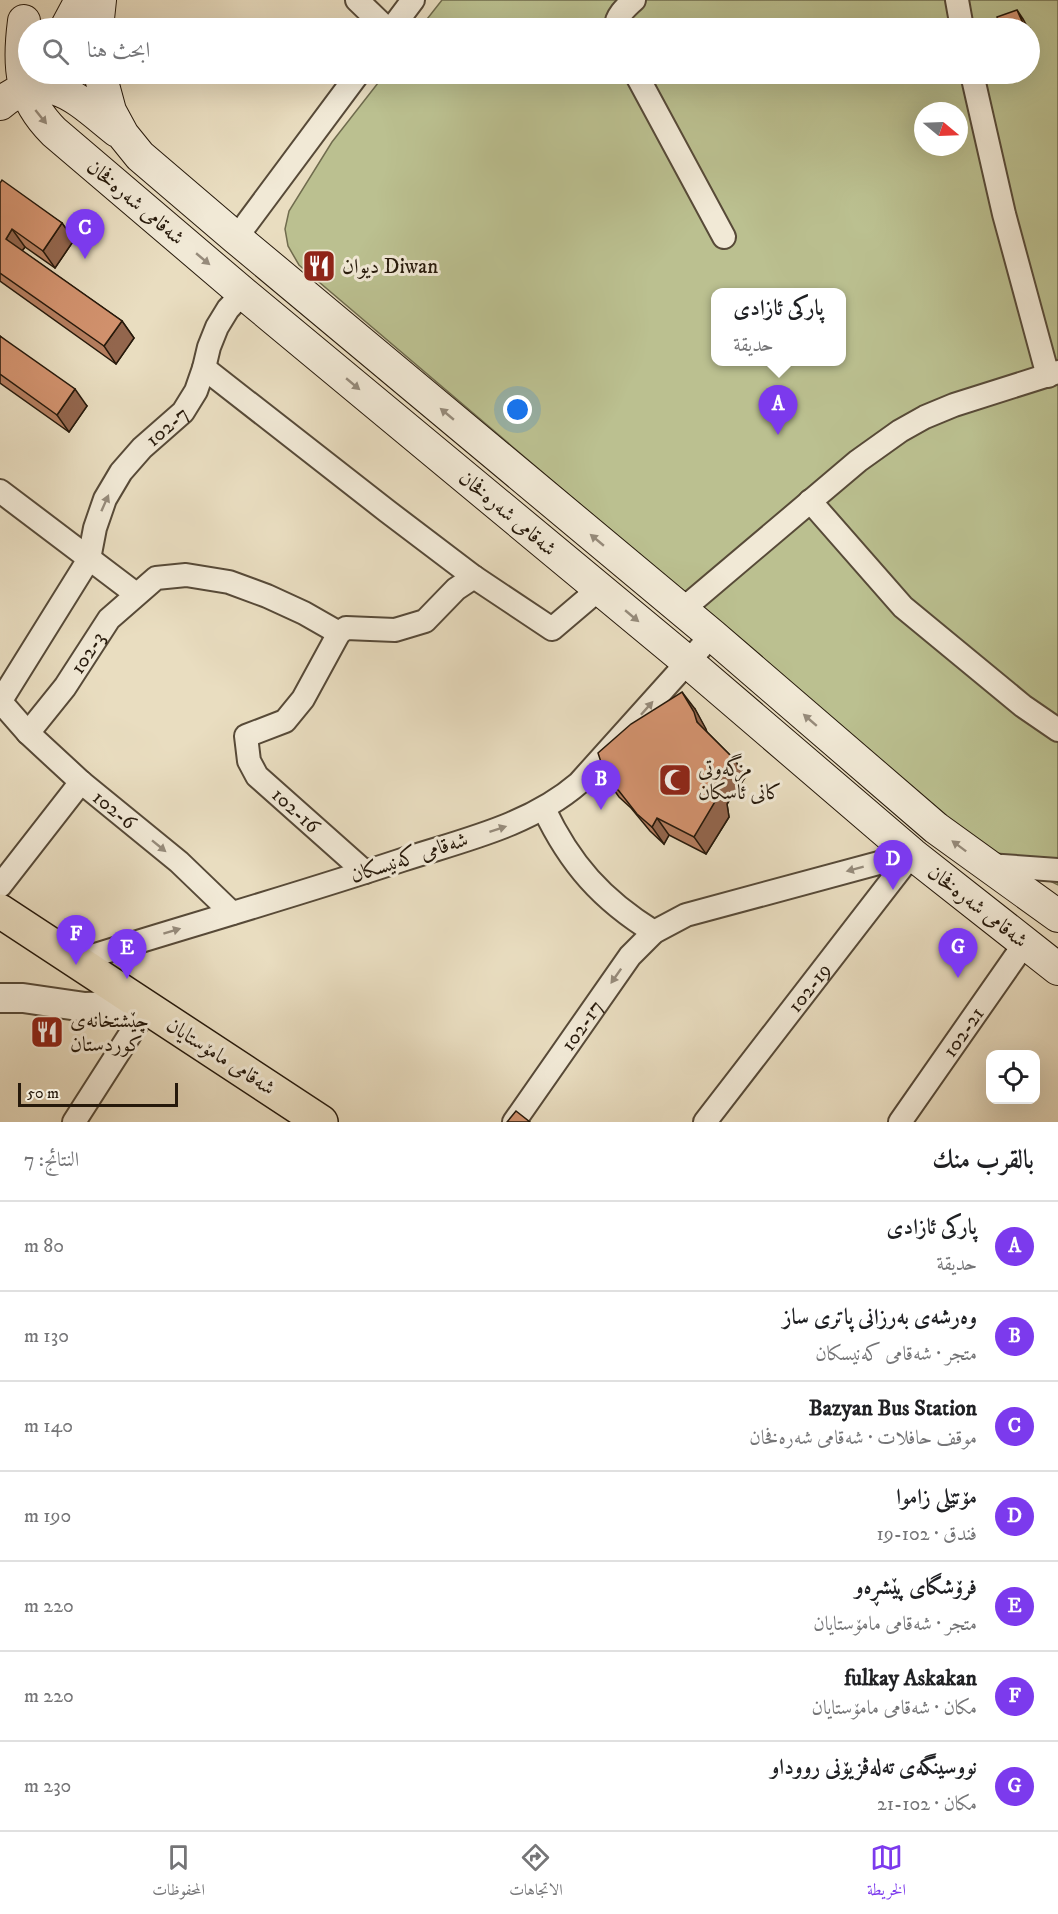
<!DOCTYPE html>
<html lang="ar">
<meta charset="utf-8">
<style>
:root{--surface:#fff;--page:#f2f2f2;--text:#202124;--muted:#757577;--line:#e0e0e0;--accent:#7c3aed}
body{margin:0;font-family:"IM FELL DW Pica",Amiri,serif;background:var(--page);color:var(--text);direction:rtl}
.controls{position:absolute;right:18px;bottom:18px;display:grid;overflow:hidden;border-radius:12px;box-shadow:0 6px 24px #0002}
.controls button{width:54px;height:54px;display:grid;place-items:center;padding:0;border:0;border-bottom:2px solid var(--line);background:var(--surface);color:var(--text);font:30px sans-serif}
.compass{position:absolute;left:914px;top:102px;width:54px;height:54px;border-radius:50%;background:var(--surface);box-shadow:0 6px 24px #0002;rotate:109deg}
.scale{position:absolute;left:18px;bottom:15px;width:160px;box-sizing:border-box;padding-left:6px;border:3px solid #26190b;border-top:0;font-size:16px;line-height:21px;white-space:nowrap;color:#26190b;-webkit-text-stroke:4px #f1e9d6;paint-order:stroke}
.you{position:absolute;left:518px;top:410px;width:21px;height:21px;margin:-15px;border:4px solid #fff;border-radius:50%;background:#1a73e8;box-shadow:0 0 0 9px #1a73e833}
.badge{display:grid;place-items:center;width:39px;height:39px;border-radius:50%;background:var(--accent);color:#fff;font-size:20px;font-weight:700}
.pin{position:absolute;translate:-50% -50px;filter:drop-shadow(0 2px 3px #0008)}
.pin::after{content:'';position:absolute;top:32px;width:21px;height:18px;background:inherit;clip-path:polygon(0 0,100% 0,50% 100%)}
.popup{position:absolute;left:711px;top:288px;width:135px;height:78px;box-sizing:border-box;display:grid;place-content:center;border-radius:12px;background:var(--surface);filter:drop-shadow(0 2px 4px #0005);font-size:20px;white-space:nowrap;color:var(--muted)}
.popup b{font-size:22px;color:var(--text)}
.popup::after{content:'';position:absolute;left:50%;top:100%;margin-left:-12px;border:12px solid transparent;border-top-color:var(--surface)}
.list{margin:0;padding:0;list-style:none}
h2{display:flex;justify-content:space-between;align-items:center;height:78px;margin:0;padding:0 24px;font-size:26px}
h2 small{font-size:20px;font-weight:400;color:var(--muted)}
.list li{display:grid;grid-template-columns:39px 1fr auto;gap:18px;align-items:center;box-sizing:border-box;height:90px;padding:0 24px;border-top:2px solid var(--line)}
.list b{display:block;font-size:22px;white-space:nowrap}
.list p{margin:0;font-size:20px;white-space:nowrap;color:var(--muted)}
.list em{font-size:20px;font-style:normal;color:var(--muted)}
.icon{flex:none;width:33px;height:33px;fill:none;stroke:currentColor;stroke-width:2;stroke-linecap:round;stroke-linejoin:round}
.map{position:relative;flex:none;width:1058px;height:1122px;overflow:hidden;direction:ltr}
.search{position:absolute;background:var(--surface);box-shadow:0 6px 24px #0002;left:18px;right:18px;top:18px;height:66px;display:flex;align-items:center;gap:15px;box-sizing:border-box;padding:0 21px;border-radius:33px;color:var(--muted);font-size:22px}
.sheet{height:708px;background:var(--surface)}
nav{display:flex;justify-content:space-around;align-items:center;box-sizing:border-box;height:84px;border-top:2px solid var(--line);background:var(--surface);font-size:16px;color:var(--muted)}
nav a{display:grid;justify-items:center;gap:3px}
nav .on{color:var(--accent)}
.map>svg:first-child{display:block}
.green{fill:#bbc090;stroke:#706c4e;stroke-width:1.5;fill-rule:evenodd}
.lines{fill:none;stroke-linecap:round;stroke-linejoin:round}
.minor-casing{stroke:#574a38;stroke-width:26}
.tertiary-casing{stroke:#574a38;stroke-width:32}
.secondary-casing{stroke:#26190b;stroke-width:34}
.primary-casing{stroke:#26190b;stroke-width:36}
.minor{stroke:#f1e9d6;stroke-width:22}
.tertiary{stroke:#f1e9d6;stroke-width:28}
.secondary{stroke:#f1e9d6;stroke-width:32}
.primary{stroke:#e9ddc0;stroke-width:33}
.wall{fill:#b57e5f;stroke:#26190b;stroke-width:1.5}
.shaded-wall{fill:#93664d;stroke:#26190b;stroke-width:1.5}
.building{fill:#d2926e;stroke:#26190b;stroke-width:1.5}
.oneway{fill:#968b7b}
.labels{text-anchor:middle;stroke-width:6;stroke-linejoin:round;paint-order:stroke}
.street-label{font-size:21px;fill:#26190b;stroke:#f1e9d6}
.poi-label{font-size:21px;fill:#26190b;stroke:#f1e9d6;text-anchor:start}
</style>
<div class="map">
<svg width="1058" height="1122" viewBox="0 0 1058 1122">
<rect width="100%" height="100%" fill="#e9ddc0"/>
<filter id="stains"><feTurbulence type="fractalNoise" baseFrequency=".00333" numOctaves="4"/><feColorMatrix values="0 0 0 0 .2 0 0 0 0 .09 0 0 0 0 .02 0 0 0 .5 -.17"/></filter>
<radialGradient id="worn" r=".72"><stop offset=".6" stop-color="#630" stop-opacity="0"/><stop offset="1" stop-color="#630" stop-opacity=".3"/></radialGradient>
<path class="green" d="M442 0H1058V885L984 848 299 265 288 246 285 229 289 211 332 142 385 74H1030V28H420ZM923 111H959V147H923ZM715 292H841V362H715Z"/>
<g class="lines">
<defs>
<g id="minor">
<path d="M357 0 386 28"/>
<path d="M957 0 962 28"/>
<path d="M392 28 413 0"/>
<path d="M616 28C615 17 626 7 634 0"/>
<path d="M636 74 724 237"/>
<path d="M972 74 1004 214 1048 376"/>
<path d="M236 238 358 74"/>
<path d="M204 368 387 511 474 577 552 629 599 589"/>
<path d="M0 491 136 594"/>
<path d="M810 501 903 607 1023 706 1058 730"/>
<path d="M682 610 858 461 900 431 925 417 954 405 1058 372"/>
<path id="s1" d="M0 701 28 733 81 782 179 862 232 913"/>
<path id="s2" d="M0 702 89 559 95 528 105 499 121 472 142 448 183 412 196 391 204 368 209 347 217 327 228 309 243 293"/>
<path id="s3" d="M28 733 65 687 109 619 156 578 186 575 229 582 267 596 304 613 339 633"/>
<path d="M544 809C570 864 602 900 654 932"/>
<path d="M988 865 1058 870"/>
<path d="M365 872 257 776 249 761 246 736 285 721 303 699 339 633 346 628 395 630 425 621 456 589 474 577"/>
<path d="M0 886 81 782"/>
<path d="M76 961C184 927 294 896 402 860 463 840 529 826 579 783L712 635"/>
<path d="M74 1122 147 1008"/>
<path id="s4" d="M514 1122 630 956 654 932 686 915 912 854"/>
<path id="s5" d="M705 1122 912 854"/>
<path id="s6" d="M900 1122 1025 943"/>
</g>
<path id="tertiary" d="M0 998H23L85 1007 143 1005"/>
<path id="secondary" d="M24 21C18 67 20 98 54 132L243 293 689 663 912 854 1058 969
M66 28 81 0
M97 28 100 0
M100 74 110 111 123 135 140 156 236 238 712 635 936 828 1058 916
M0 104C47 64 79 101 117 131"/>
<path id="primary" d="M0 911 321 1122"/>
</defs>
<use href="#minor" class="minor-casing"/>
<use href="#tertiary" class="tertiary-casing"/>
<use href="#secondary" class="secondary-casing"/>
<use href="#primary" class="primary-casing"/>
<use href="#minor" class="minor"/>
<use href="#tertiary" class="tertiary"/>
<use href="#secondary" class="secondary"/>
<use href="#primary" class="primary"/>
</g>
<path class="wall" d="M1029 33 1035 44 1029 47Z
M0 183 62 223 74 240 55 268 25 247 22 251 122 321 134 338 116 364 0 281Z
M0 336 87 406 69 432 0 383Z
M695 709 707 732 733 758 746 776 727 804 729 817 706 854 669 835 664 844 650 831 631 808 619 797 607 780Z"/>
<path class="shaded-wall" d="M1017 10 1023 19 1028 28H1025Z
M62 223 74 240 55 268 43 251Z
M12 229 25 247 18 256 6 239Z
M122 321 134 338 116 364 104 346Z
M75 389 87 406 69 432 57 415Z
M682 692 695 709 706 729 709 740 697 722Z
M733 758 746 776 727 804 729 817 706 854 694 837 714 786Z
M657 818 669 835 664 844 652 827Z"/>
<path class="building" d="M1017 10 1025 28H1000L997 17Z
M2 180 62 223 43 251 12 229 6 239 122 321 104 346 0 273V183Z
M0 336 75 389 57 415 0 374Z
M682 692 694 712 697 722 733 758 714 786 716 800 694 837 657 818 652 827 637 814 619 791 607 780 598 753 631 724Z
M516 1111 530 1122H507Z"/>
<defs><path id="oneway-solid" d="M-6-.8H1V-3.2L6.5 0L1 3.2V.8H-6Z" transform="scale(1.5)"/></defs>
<g class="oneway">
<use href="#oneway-solid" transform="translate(41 117) rotate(51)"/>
<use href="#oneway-solid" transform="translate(203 259) rotate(40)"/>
<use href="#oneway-solid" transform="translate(353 384) rotate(40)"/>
<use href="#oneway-solid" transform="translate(447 414) rotate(-140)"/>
<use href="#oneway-solid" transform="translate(105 503) rotate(-66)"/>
<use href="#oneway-solid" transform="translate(597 540) rotate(-140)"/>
<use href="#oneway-solid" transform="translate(632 616) rotate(40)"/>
<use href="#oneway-solid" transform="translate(647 708) rotate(-48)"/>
<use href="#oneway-solid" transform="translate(810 720) rotate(-139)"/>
<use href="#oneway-solid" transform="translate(498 829) rotate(-18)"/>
<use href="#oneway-solid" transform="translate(159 846) rotate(39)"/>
<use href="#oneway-solid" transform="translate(959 846) rotate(-143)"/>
<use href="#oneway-solid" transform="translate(855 869) rotate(165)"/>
<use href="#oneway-solid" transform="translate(172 931) rotate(-17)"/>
<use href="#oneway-solid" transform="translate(616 976) rotate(125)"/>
</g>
<defs>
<symbol id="restaurant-square" viewBox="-11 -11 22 22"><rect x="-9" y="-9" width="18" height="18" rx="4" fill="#8f2418" stroke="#f1e9d6"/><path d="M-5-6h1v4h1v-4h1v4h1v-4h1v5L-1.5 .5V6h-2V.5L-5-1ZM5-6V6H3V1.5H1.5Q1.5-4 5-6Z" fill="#fff"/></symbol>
<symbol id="mosque-square" viewBox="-11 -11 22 22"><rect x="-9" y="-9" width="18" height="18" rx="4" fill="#8f2418" stroke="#f1e9d6"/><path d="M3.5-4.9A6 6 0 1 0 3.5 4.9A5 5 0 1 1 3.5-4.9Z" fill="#fff"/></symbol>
</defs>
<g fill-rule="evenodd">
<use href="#restaurant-square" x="300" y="247" width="38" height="38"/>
<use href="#mosque-square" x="656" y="761" width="38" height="38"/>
<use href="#restaurant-square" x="28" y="1013" width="38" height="38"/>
</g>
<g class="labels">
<g class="street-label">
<text transform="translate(136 202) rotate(40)" y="7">شەقامی شەرەفخان</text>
<text dy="7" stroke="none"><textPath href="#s2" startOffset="327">102-7</textPath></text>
<text transform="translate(508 513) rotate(40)" y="7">شەقامی شەرەفخان</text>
<text dy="7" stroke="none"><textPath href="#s3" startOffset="100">102-3</textPath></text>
<text dy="7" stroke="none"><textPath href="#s1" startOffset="158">102-6</textPath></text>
<text transform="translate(296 810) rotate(42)" y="7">102-16</text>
<text transform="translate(409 857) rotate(-18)" y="7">شەقامی کەنیسکان</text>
<text transform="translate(978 906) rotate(38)" y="7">شەقامی شەرەفخان</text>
<text dy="7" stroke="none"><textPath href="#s5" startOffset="170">102-19</textPath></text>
<text dy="7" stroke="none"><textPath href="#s4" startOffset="118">102-17</textPath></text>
<text dy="7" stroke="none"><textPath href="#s6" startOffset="110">102-21</textPath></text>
<text transform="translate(221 1056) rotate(33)" y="7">شەقامی مامۆستایان</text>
</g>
<g class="poi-label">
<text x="342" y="273">دیوان Diwan</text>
<text x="698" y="775">مزگەوتی<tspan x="698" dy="24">کانی ئاسکان</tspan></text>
<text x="70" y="1027">چێشتخانە‌ی<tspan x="70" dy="24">كوردستان</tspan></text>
</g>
</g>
<rect width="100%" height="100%" filter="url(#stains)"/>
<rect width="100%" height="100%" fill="url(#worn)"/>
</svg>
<div class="controls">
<button><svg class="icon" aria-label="locate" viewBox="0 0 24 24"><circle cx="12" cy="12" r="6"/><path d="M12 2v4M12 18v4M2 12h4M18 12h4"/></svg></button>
</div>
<svg class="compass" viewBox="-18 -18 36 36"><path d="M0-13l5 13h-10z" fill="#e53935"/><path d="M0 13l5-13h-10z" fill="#757577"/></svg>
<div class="scale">50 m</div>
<div class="you"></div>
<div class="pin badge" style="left:778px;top:435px">A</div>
<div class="popup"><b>پارکی ئازادی</b>حديقة</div>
<div class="pin badge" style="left:601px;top:810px">B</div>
<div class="pin badge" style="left:85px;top:259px">C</div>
<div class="pin badge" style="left:893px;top:890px">D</div>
<div class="pin badge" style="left:127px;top:979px">E</div>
<div class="pin badge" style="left:76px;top:965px">F</div>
<div class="pin badge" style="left:958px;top:978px">G</div>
<div class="search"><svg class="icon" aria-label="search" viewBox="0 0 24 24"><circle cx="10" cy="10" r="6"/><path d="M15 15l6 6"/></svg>ابحث هنا</div>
</div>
<section class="sheet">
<h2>بالقرب منك<small>النتائج: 7</small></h2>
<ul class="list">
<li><span class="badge">A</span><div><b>پارکی ئازادی</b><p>حديقة</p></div><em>80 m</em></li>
<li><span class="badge">B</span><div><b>وەرشەی بەرزانی پاتری ساز</b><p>متجر · شەقامی کەنیسکان</p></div><em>130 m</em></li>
<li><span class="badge">C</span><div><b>Bazyan Bus Station</b><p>موقف حافلات · شەقامی شەرەفخان</p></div><em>140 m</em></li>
<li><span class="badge">D</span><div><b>مۆتێلی زاموا</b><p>فندق · 102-19</p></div><em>190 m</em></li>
<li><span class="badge">E</span><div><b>فرۆشگای پێشڕەو</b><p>متجر · شەقامی مامۆستایان</p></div><em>220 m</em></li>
<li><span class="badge">F</span><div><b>fulkay Askakan</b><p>مكان · شەقامی مامۆستایان</p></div><em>220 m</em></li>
<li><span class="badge">G</span><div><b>نووسینگەی تەلەڤزیۆنی رووداو</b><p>مكان · 102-21</p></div><em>230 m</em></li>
</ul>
</section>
<nav>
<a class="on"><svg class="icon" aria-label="map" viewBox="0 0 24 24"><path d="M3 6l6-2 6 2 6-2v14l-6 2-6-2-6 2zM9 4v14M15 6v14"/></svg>الخريطة</a>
<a><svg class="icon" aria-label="directions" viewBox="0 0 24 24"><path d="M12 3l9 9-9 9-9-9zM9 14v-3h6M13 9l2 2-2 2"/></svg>الاتجاهات</a>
<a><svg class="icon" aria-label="saved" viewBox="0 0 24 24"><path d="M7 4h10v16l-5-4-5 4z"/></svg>المحفوظات</a>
</nav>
